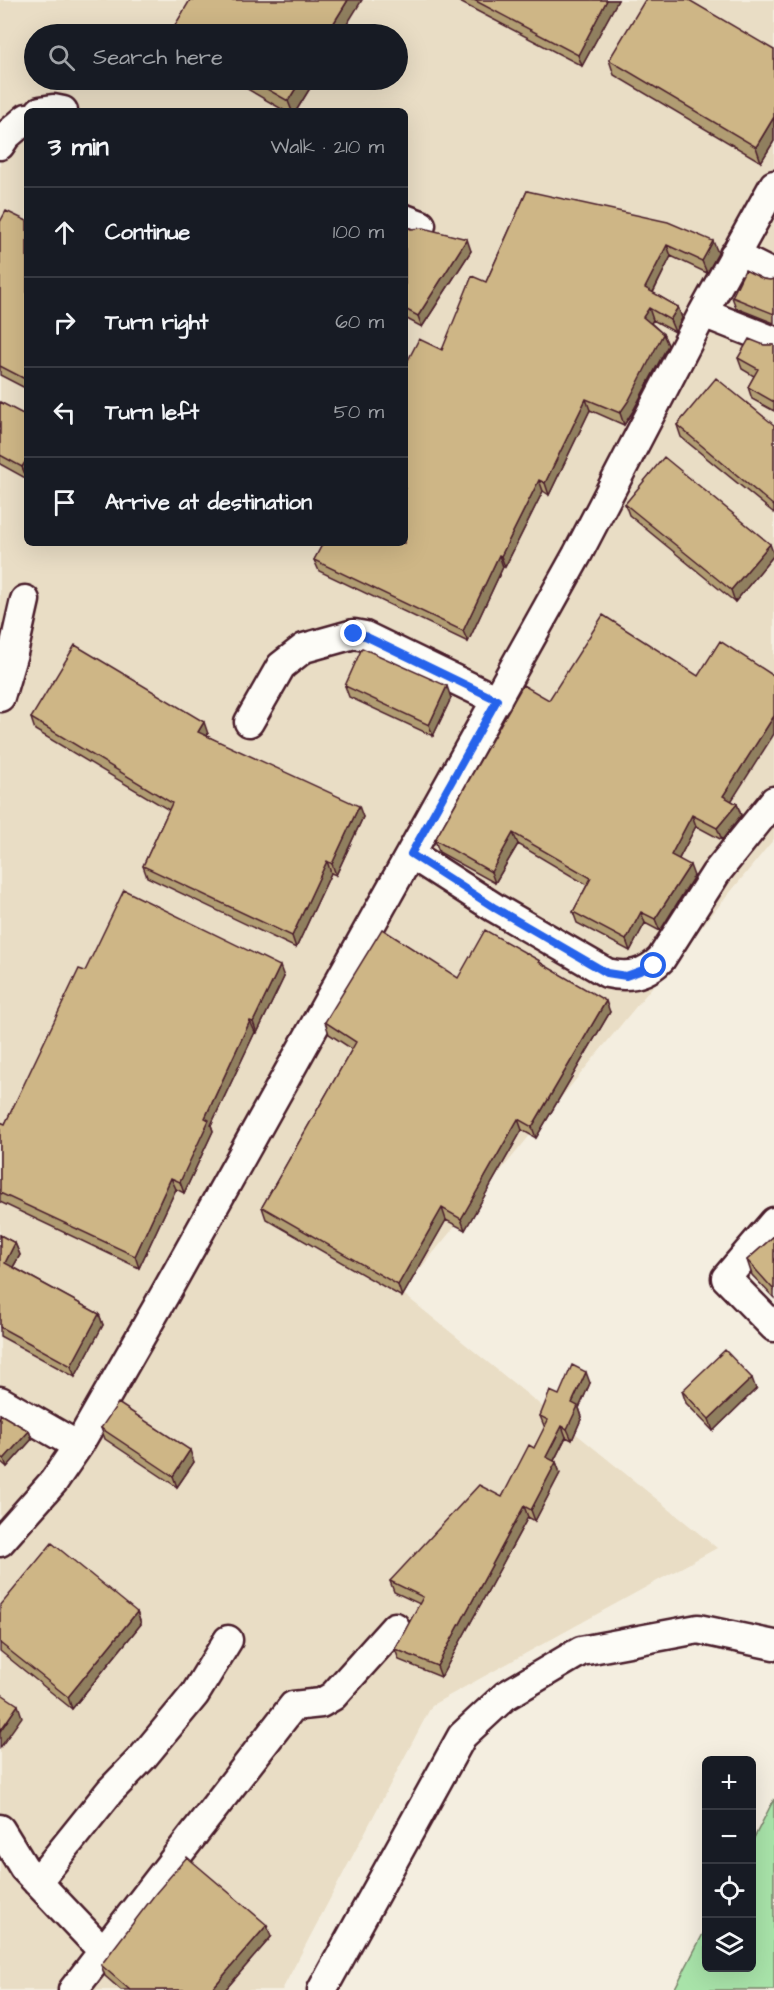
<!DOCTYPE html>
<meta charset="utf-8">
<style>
:root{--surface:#171b24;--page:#242831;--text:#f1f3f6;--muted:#9ea1a6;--line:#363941}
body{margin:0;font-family:"Architects Daughter",sans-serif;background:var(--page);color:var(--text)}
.controls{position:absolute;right:18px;bottom:18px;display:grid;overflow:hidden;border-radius:9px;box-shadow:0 6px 24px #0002}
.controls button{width:54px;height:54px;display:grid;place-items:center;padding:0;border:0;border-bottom:2px solid var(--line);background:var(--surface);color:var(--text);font:30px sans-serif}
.stop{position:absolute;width:18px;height:18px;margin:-14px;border:4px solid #2563eb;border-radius:50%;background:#fff}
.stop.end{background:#2563eb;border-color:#fff;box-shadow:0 2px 6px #0008}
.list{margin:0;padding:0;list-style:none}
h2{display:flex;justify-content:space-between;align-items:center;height:78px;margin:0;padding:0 24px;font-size:26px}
h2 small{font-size:20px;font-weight:400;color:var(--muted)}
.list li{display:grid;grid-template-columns:39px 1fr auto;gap:18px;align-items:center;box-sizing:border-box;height:90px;padding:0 24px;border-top:2px solid var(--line)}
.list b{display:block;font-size:22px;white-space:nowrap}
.list em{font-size:20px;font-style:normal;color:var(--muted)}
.icon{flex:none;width:33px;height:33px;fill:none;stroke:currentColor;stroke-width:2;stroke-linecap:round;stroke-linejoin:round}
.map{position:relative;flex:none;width:774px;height:1990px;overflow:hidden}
.search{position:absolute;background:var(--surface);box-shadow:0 6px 24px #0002;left:24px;top:24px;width:384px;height:66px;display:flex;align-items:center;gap:15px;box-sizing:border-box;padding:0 21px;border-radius:33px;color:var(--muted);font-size:22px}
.panel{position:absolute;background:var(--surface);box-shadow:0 6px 24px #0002;left:24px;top:108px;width:384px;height:438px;border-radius:9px}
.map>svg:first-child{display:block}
.built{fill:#e9ddc5;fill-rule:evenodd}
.green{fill:#a8e3a9;stroke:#79816a;stroke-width:1.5}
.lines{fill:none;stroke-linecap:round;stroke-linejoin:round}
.minor-casing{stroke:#4a1f2b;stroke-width:33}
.minor{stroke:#fdfcf7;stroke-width:28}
.wall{fill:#b19d73;stroke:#4a1f2b;stroke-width:1.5}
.shaded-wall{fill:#907f5e;stroke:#4a1f2b;stroke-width:1.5}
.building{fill:#ceb686;stroke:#4a1f2b;stroke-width:1.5}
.route{stroke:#2563eb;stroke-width:8}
</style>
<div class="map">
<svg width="774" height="1990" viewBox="0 0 774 1990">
<rect width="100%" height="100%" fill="#f4eee0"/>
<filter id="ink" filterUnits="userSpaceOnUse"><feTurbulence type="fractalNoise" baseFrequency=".0167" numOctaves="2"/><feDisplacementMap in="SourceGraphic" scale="12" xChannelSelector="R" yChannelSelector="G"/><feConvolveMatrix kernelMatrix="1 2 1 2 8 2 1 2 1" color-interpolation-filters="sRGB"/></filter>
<g filter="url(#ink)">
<path class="built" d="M0 0H774V839L401 1292 717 1548 432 1705 282 1990H0ZM34 34H398V80H34ZM27 111H405V543H27Z"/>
<path class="green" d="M774 1799V1990H674L706 1928V1968H752V1842Z"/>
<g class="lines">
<defs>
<path id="minor" d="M40 111 53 109 63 111
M0 145 6 136 27 118
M405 219 421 225
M734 255 774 275
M703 313 774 341
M0 697 13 653 25 600
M249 722 281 666 304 648 354 634 365 636 497 700
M411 854 495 908 607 973C628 978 645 975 661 959L716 873 774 801
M774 1222 726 1278 774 1327
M0 1401 78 1446
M0 1542 54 1481 78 1446 165 1294 577 555 703 313 774 185
M0 1829 24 1868 104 1952
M37 1882 110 1791 143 1757 195 1694 228 1640
M73 1990 293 1706 321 1703 333 1696 395 1627
M322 1990 462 1736 505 1696 581 1651 698 1629 774 1645"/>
</defs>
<use href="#minor" class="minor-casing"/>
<use href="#minor" class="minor"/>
</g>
<path class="wall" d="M456 0H618L582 66Z
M774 50V141L761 162 614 75 609 60Z
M232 80H315L296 111H285Z
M527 191 718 253 707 273 671 256 653 293 678 307 682 318 675 332 653 320 651 323 663 334 668 345 633 411 624 425 590 410 549 495 543 491 505 567H503L468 642 319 571 314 560 442 350 486 282Z
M27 221V389L0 375V222Z
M405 226 471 251 422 327 405 318Z
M763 279 770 280 774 279V323L736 308 732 297Z
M764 345H774V411L752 399 748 387 754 376 742 369 738 358Z
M0 402 27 479 0 464Z
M677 425H774V513L681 437Z
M625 504 774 555 735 602 629 515Z
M345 686 451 698 433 736 349 697Z
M31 718 208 734 207 736 363 817 336 875 331 873 296 948 147 877 143 866 169 810 35 730Z
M731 801 737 804 741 815 722 840 696 826 679 859 694 876 660 931 645 923 630 951 577 923 573 912 587 885 518 844 495 883 439 852 435 840Z
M541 963 610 1012 536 1138 522 1130 465 1230 446 1220 402 1297 266 1219 262 1207 352 1049 329 1034 325 1022 458 978Z
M85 971 284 977 257 1033 255 1032 211 1125 213 1131 184 1193 176 1189 139 1268 0 1202V1122L5 1124Z
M0 1235 15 1243 20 1255 13 1267 99 1314 103 1325 75 1377 0 1336Z
M774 1236V1298L752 1275 747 1260Z
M590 1383 579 1408 582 1417 572 1440 566 1437 554 1461 556 1462 560 1473 535 1521 528 1517 441 1677 399 1660 395 1649 420 1604 394 1592 390 1581 502 1497 534 1448 545 1428 540 1416 559 1395Z
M756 1389 713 1431 686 1403 682 1391Z
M0 1414 29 1431 32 1439 7 1467 0 1461Z
M101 1428 194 1462 177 1487 105 1439Z
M0 1606 137 1612 141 1624 72 1709 0 1651Z
M271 1937 225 1990H121L105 1976 101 1965Z"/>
<path class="shaded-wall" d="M348 0H362L341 34H327Z
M607 0H618L582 66 578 55Z
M301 80H315L296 111H292L288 101Z
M774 117V141L761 162 756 147Z
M467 239 471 251 422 327 418 316Z
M713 241 718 253 707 273 702 261Z
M667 245 671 256 649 300 645 288Z
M678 307 682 318 675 332 670 320Z
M649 308 653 320 647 329 643 317Z
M663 334 668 345 633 411 624 425 620 413Z
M586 399 590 410 549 495 545 483Z
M27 459V479L22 467Z
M539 480 543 491 505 567 501 556Z
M770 544 774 555 735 602 731 590Z
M499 555 503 567 468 642 463 631Z
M447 686 451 698 433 736 429 725Z
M774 716V734L727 808 723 796Z
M204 722 208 734 202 743 198 732Z
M737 804 741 815 722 840 717 828Z
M359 806 363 817 336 875 332 864Z
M692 815 696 826 675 866 671 855Z
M513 833 518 844 495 883 491 872Z
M327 861 331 873 296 948 292 936Z
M690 865 694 876 660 931 655 919Z
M641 912 645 923 630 951 626 940Z
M280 966 284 977 257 1033 253 1022Z
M606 1001 610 1012 536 1138 532 1127Z
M250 1021 255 1032 211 1125 213 1131 184 1193 180 1182 205 1118Z
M518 1119 522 1130 465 1230 461 1219Z
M171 1178 176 1189 139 1268 135 1256Z
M442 1208 446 1220 402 1297 398 1285Z
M15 1243 20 1255 9 1274 5 1263Z
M99 1314 103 1325 75 1377 71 1366Z
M586 1372 590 1383 579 1408 582 1417 572 1440 567 1429 572 1403Z
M752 1378 756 1389 713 1431 709 1419Z
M562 1426 566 1437 550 1468 546 1457Z
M29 1431 32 1439 7 1467 4 1459Z
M190 1450 194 1462 177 1487 173 1476Z
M556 1462 560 1473 535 1521 531 1510Z
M524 1506 528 1517 441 1677 437 1666Z
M137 1612 141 1624 72 1709 68 1697Z
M18 1705 22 1717 0 1748V1731Z
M267 1925 271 1937 225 1990H212V1989Z"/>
<path class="building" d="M190 0H348L327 34H175L171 32Z
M474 0H607L578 55Z
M645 0H689L774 50V117L756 147 609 60Z
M251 80H301L288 101Z
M527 191 668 222 713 241 702 261 667 245 645 288 678 307 670 320 649 308 643 317 663 334 629 400 620 413 586 399 545 483 539 480 501 556 499 555 463 631 314 560 323 543H405V366L419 339 442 350 472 276 486 282Z
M6 211 27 221V380L0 366V222Z
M405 226 411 229 423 228 467 239 418 316 405 309Z
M745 270 763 279 770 280 774 279V314L732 297Z
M749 339 764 345H774V402L748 387 758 369 738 358Z
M716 378 774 425V506L677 425Z
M0 402 27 416V459L22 467 0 455Z
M664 457 770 544 731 590 625 504Z
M603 615 698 676 720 641 774 676V716L723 796 737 804 717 828 692 815 671 855 690 865 655 919 641 912 626 940 573 912 591 878 513 833 491 872 435 840 523 685 549 700Z
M75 645 204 722 198 732 359 806 332 864 327 861 292 936 143 866 172 803 31 718Z
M362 648 447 686 429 725 345 686Z
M124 890 280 966 253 1022 250 1021 205 1118 209 1120 180 1182 171 1178 135 1256 0 1193V1122L5 1124 79 969 85 971Z
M382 929 458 978 485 930 540 961 539 962 606 1001 532 1127 518 1119 461 1219 442 1208 398 1285 262 1207 356 1042 325 1022Z
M0 1235 15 1243 5 1263 99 1314 71 1366 0 1327Z
M774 1236V1290L747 1260Z
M725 1350 752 1378 709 1419 682 1391Z
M572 1365 586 1372 572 1403 578 1406 567 1429 562 1426 546 1457 556 1462 531 1510 524 1506 437 1666 395 1649 423 1597 390 1581 479 1485 502 1497 529 1445 534 1448 548 1420 540 1416 550 1391 559 1395Z
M118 1403 190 1450 173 1476 101 1428Z
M0 1414 29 1431 4 1459 0 1455Z
M52 1543 137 1612 68 1697 0 1643V1606Z
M0 1693 18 1705 0 1731Z
M187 1857 267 1925 212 1989 213 1990H130L101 1965 156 1893Z"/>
</g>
<g class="lines" filter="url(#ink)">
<path class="route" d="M354 634 365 636 497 700 411 854 495 908 607 973 626 976 654 966"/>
</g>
</svg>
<div class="controls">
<button>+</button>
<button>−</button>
<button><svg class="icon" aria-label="locate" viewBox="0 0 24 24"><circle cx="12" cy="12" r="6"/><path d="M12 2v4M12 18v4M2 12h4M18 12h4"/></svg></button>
<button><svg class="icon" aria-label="layers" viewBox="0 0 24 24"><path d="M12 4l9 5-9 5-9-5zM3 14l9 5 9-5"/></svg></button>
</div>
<div class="stop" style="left:654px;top:966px"></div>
<div class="stop end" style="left:354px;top:634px"></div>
<div class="search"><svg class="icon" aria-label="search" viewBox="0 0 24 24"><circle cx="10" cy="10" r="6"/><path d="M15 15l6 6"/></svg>Search here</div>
<section class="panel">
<h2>3 min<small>Walk · 210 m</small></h2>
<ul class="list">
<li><svg class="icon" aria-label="ahead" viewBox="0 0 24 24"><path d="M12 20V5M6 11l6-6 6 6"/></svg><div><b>Continue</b></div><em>100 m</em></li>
<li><svg class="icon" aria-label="right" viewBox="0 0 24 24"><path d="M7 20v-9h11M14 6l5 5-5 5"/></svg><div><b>Turn right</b></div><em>60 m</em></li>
<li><svg class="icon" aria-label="left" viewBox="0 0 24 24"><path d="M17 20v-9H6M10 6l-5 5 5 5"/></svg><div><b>Turn left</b></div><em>50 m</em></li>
<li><svg class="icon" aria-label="arrive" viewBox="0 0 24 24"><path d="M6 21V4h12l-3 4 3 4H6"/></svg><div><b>Arrive at destination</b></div></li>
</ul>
</section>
</div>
